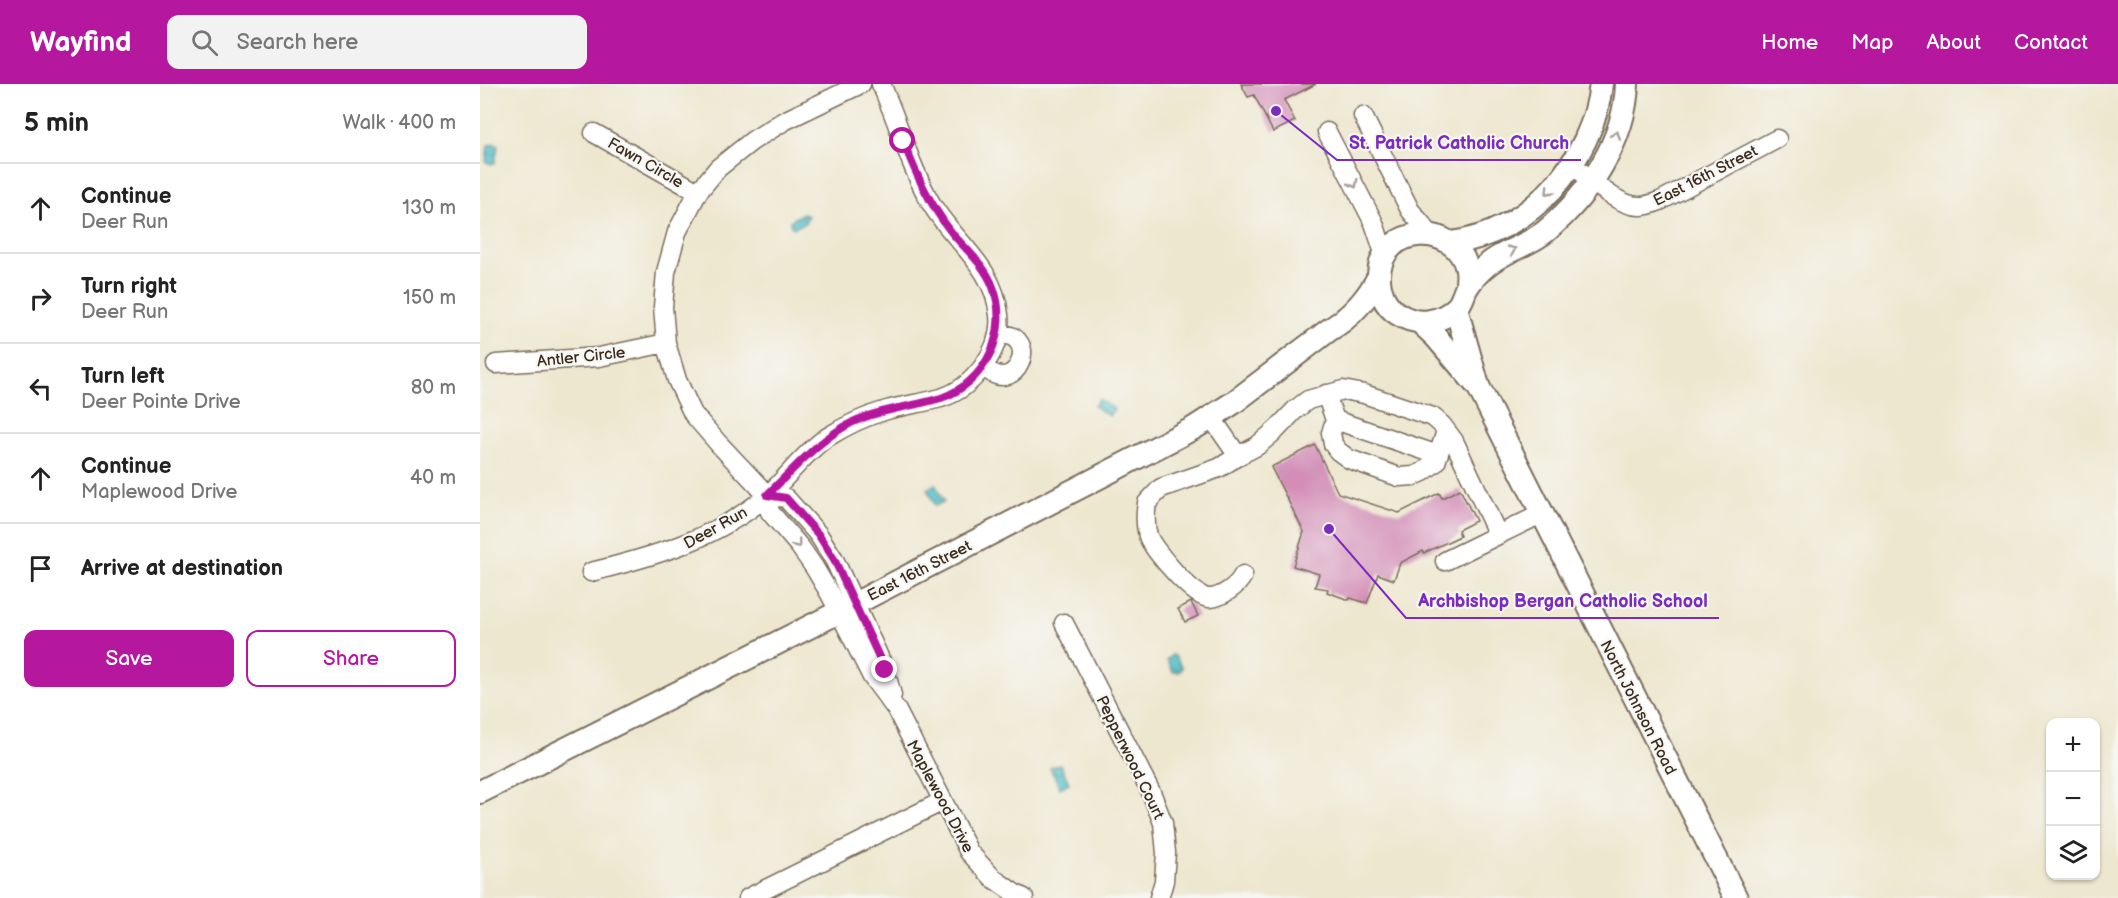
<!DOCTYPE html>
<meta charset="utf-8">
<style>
:root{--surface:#fff;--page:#f2f2f2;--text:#222;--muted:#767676;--line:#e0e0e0;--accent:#b5179e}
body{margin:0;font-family:"Balsamiq Sans",sans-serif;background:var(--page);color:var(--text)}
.controls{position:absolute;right:18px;bottom:18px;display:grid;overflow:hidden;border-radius:12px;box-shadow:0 2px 4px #0004}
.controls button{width:54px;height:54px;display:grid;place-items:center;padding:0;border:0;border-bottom:2px solid var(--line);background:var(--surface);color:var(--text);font:30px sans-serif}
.stop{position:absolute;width:18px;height:18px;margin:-14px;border:4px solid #b5179e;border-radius:50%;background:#fff}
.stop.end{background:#b5179e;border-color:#fff;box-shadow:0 2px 6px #0008}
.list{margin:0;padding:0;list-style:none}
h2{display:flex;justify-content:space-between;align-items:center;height:78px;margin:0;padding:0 24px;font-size:26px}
h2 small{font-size:20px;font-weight:400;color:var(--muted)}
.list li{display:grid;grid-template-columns:39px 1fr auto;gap:18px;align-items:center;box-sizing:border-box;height:90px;padding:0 24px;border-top:2px solid var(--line)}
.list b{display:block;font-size:22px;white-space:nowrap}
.list p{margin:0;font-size:20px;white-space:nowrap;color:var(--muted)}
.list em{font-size:20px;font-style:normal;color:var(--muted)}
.actions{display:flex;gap:12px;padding:18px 24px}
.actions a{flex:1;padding:14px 0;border:2px solid var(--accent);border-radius:12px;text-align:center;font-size:21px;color:var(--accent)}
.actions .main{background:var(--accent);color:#fff}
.icon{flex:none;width:33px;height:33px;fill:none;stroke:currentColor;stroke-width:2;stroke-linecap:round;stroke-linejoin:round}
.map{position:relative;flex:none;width:1638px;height:814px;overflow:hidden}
header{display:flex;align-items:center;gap:36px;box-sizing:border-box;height:84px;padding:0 30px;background:var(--accent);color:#fff}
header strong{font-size:28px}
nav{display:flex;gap:33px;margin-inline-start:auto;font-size:21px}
.search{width:420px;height:54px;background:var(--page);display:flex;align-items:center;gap:15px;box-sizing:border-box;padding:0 21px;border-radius:12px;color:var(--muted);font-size:22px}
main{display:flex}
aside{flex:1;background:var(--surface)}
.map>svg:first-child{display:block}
.water{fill:url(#water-ripples);stroke:#467474;stroke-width:1.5}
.building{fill:#d38db7}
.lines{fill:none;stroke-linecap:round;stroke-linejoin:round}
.minor-casing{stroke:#7a6c5c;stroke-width:21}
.major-casing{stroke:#7a6c5c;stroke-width:26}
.minor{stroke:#fff;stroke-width:18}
.major{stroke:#fff;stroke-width:22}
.oneway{stroke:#a79f9a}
.route{stroke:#b5179e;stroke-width:8}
.labels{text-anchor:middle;stroke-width:4.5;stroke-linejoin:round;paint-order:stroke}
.street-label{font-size:16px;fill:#3b2a1e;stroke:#f6f6f2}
.leader{fill:none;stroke:#7b2cbf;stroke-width:2}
.callout-dot{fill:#7b2cbf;stroke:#f6f6f2;stroke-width:2}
.callout-label{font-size:18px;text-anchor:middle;font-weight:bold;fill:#7b2cbf;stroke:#f6f6f2;stroke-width:4.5;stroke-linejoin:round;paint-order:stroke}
</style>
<header>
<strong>Wayfind</strong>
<div class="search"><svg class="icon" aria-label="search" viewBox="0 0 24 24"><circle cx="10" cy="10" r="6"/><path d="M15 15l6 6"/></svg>Search here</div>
<nav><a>Home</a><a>Map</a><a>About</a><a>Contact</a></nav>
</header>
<main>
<aside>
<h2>5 min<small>Walk · 400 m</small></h2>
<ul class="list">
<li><svg class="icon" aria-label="ahead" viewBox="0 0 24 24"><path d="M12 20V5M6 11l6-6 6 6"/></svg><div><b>Continue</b><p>Deer Run</p></div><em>130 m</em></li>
<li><svg class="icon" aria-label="right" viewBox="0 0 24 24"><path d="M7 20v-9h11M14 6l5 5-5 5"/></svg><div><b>Turn right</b><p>Deer Run</p></div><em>150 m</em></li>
<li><svg class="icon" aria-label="left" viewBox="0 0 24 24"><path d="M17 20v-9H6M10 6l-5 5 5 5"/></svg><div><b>Turn left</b><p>Deer Pointe Drive</p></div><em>80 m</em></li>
<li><svg class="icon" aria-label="ahead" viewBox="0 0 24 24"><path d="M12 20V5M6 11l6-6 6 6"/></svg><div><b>Continue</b><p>Maplewood Drive</p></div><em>40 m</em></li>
<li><svg class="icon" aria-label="arrive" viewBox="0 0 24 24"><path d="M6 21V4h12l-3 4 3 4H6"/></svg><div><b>Arrive at destination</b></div></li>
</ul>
<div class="actions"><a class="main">Save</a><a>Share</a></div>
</aside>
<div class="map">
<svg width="1638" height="814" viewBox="0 0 1638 814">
<defs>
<pattern id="water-ripples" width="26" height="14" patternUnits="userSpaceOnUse" patternTransform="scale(1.5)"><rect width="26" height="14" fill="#50bdc9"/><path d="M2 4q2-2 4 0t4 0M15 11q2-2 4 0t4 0" fill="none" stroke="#449aa3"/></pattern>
</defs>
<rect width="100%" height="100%" fill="#f6f6f2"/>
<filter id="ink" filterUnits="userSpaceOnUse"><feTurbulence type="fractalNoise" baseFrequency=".0167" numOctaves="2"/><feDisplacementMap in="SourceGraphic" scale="12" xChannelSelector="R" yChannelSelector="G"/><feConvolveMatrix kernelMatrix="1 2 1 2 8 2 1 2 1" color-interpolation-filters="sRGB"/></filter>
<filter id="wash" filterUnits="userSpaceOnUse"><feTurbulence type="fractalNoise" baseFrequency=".008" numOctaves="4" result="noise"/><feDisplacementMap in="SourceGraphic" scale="24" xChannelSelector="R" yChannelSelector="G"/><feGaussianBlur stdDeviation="1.35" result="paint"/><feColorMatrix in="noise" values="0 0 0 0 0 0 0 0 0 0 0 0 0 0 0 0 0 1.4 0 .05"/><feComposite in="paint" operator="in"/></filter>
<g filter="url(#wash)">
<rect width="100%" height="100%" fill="#eee7cf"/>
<path class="water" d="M14 59 18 62 15 79 11 80 6 78 8 61Z
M323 129 328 132 325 139 314 144 311 142 310 137Z
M619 315 634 325 629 332 614 322Z
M455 400 464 418 455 422 447 405Z
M692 571 696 573 702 584 698 588H693L687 576Z
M580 680 589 699 580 704 570 684Z"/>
<g id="blocks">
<path class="building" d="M761 0H836L804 16 815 37 793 48 774 11 768 13Z
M835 361 858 409 919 429 959 409 962 414 980 405 996 437 978 446 980 452 944 469 943 467 920 479 914 496 898 490 887 519 870 514 869 516 847 508 848 505 835 503 839 490 813 482 824 448 791 383Z
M711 518 718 532 705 538 698 525Z"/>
</g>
</g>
<g filter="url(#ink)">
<use href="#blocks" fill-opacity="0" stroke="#7a6c5c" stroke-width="1.5"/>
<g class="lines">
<defs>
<path id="minor" d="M381 0 304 37 272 57 238 84 218 108 197 148 186 188 183 223 186 259 197 296 213 330 238 359 287 411 290 428 320 463 334 483 350 510 392 593 416 625 489 768 513 794 534 809 544 814
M883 32 930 126 950 150
M847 48 894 139 905 172
M114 49 218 108
M1093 81C1109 94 1139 124 1161 122 1167 122 1174 119 1180 117L1297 55
M16 280 119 273 186 259
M504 282C535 317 564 249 518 250
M846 310 855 336 851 349 853 360 858 367 869 375 919 393 934 392 943 388 956 378 966 347
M731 333 758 372 739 384 681 404 667 419C665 430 665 441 668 452 673 466 715 515 729 514 741 514 758 502 763 491
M855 336 958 371
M758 372 777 362 796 346 815 326 828 316 863 306 884 310 953 333 962 341 974 357 1018 451 1061 430
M287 411 306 414 338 450 354 475 405 586 412 611
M965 477 1018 451
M111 488C175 472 236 455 288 411 307 394 325 368 346 354 365 342 386 332 407 326 425 321 443 319 461 314 493 304 523 266 519 231 514 182 476 160 452 121 430 83 419 40 401 0
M584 539 671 708 683 739 686 769 684 797 679 814
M268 814 463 717"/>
<path id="major" d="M971 159C1049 150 1113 77 1121 0
M987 203C987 197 988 190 987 185 976 137 901 140 899 191 898 206 905 222 918 230 937 242 959 240 976 224 982 219 983 211 986 205 991 196 1000 187 1007 181 1025 166 1048 162 1066 147 1109 111 1145 57 1147 0
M976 224 998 302 1256 814
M940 238 956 253 995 299
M0 708 359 528 714 344 753 319 849 246C870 234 888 214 899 192"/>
</defs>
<use href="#minor" class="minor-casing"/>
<use href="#major" class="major-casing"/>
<use href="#minor" class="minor"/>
<use href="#major" class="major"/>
</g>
<defs><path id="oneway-chevron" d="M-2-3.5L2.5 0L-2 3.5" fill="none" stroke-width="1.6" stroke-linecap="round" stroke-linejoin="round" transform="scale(1.5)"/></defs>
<g class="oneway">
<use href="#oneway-chevron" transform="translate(1136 51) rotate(-69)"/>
<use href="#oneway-chevron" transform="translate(874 100) rotate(63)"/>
<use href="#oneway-chevron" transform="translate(1069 107) rotate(133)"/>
<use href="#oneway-chevron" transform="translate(1032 166) rotate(-24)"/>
<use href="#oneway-chevron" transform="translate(317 460) rotate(51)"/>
</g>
</g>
<g class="lines" filter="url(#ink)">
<path class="route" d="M405 586 354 475 338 450 306 414 287 411C314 385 339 355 373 338 401 325 432 323 461 314 506 299 530 247 513 203 505 181 487 167 472 149 450 121 436 90 423 57"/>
</g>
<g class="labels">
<g class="street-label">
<text transform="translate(166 78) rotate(30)" y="6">Fawn Circle</text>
<text transform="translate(1225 91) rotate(-27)" y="6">East 16th Street</text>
<text transform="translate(101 272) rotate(-6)" y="6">Antler Circle</text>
<text transform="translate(235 443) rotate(-29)" y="6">Deer Run</text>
<text transform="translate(439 486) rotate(-27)" y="6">East 16th Street</text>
<text transform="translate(1159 623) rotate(63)" y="6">North Johnson Road</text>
<text transform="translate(651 673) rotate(64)" y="6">Pepperwood Court</text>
<text transform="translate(461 712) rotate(62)" y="6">Maplewood Drive</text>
</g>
</g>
<path class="leader" d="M796 27L857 76H1101M849 445L926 534H1239"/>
<g class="callout-dot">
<circle cx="796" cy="27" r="6"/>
<circle cx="849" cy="445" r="6"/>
</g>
<g class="callout-label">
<text x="979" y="65">St. Patrick Catholic Church</text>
<text x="1083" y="523">Archbishop Bergan Catholic School</text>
</g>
</svg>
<div class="controls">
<button>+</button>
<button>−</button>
<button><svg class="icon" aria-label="layers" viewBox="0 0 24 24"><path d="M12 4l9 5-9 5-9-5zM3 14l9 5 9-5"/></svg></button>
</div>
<div class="stop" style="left:423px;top:57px"></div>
<div class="stop end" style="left:405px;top:586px"></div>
</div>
</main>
